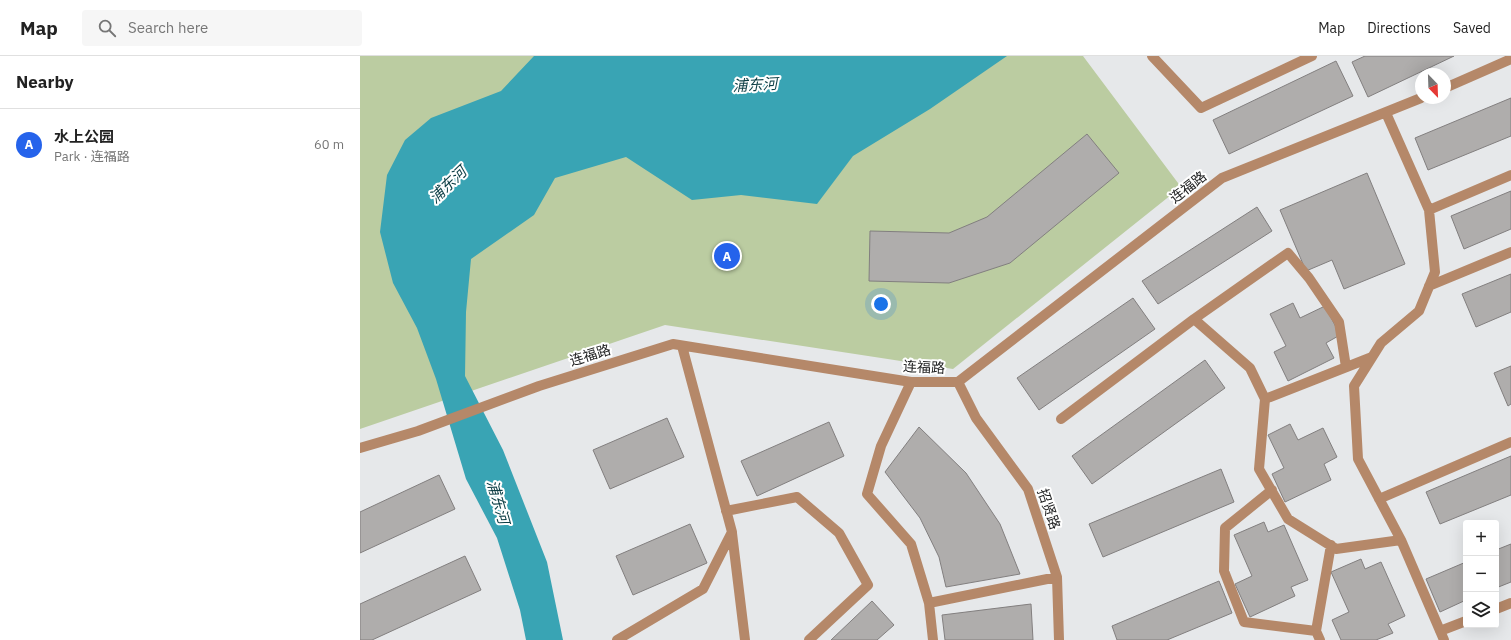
<!DOCTYPE html>
<meta charset="utf-8">
<style>
:root{--surface:#fff;--page:#f6f6f6;--text:#222;--muted:#767676;--line:#e0e0e0;--accent:#2563eb}
body{margin:0;font-family:"IBM Plex Sans","Noto Sans SC",sans-serif;background:var(--page);color:var(--text)}
.controls{position:absolute;right:12px;bottom:12px;display:grid;overflow:hidden;border-radius:4px;box-shadow:0 4px 16px #0002}
.controls button{width:36px;height:36px;display:grid;place-items:center;padding:0;border:0;border-bottom:1px solid var(--line);background:var(--surface);color:var(--text);font:20px sans-serif}
.compass{position:absolute;left:1055px;top:12px;width:36px;height:36px;border-radius:50%;background:var(--surface);box-shadow:0 4px 16px #0002;rotate:157deg}
.you{position:absolute;left:521px;top:248px;width:14px;height:14px;margin:-10px;border:3px solid #fff;border-radius:50%;background:#1a73e8;box-shadow:0 0 0 6px #1a73e833}
.badge{display:grid;place-items:center;width:26px;height:26px;border-radius:50%;background:var(--accent);color:#fff;font-size:13px;font-weight:700}
.pin{position:absolute;translate:-50% -50%;border:2px solid #fff;box-shadow:0 1px 4px #0006}
.list{margin:0;padding:0;list-style:none}
h2{display:flex;justify-content:space-between;align-items:center;height:52px;margin:0;padding:0 16px;font-size:17px}
h2 small{font-size:13px;font-weight:400;color:var(--muted)}
.list li{display:grid;grid-template-columns:26px 1fr auto;gap:12px;align-items:center;box-sizing:border-box;height:72px;padding:0 16px;border-top:1px solid var(--line)}
.list b{display:block;font-size:15px;white-space:nowrap}
.list p{margin:0;font-size:13px;white-space:nowrap;color:var(--muted)}
.list em{font-size:13px;font-style:normal;color:var(--muted)}
.icon{flex:none;width:22px;height:22px;fill:none;stroke:currentColor;stroke-width:2;stroke-linecap:round;stroke-linejoin:round}
.map{position:relative;flex:none;width:1151px;height:584px;overflow:hidden}
header{display:flex;align-items:center;gap:24px;box-sizing:border-box;height:56px;padding:0 20px;background:var(--surface);border-bottom:1px solid var(--line)}
header strong{font-size:19px}
nav{display:flex;gap:22px;margin-inline-start:auto;font-size:14px}
.search{width:280px;height:36px;background:var(--page);display:flex;align-items:center;gap:10px;box-sizing:border-box;padding:0 14px;border-radius:4px;color:var(--muted);font-size:15px}
main{display:flex}
aside{flex:1;background:var(--surface)}
.map>svg:first-child{display:block}
.green{fill:#bbcca1}
.water{fill:#39a4b4}
.building{fill:#afadac;stroke:#827f7f}
.lines{fill:none;stroke-linecap:round;stroke-linejoin:round}
.minor{stroke:#b58869;stroke-width:10}
.labels{text-anchor:middle;stroke-width:4;stroke-linejoin:round;paint-order:stroke}
.street-label{font-size:14px;fill:#212223;stroke:#fff}
.water-label{font-size:15px;font-style:italic;fill:#0d3e45;stroke:#fff}
</style>
<header>
<strong>Map</strong>
<div class="search"><svg class="icon" aria-label="search" viewBox="0 0 24 24"><circle cx="10" cy="10" r="6"/><path d="M15 15l6 6"/></svg>Search here</div>
<nav><a>Map</a><a>Directions</a><a>Saved</a></nav>
</header>
<main>
<aside>
<h2>Nearby<small></small></h2>
<ul class="list">
<li><span class="badge">A</span><div><b>水上公园</b><p>Park · 连福路</p></div><em>60 m</em></li>
</ul>
</aside>
<div class="map">
<svg width="1151" height="584" viewBox="0 0 1151 584">
<rect width="100%" height="100%" fill="#e6e8ea"/>
<path class="green" d="M0 0H723L821 131 593 313 305 269 0 373Z"/>
<path class="water" d="M174 0H647L570 53 493 100 457 148 381 139 332 144 266 101 195 122 174 159 111 203 106 256 105 320 143 394 187 506 203 584H166L160 554 137 482 106 423 76 323 57 272 33 227 20 176 27 119 45 84 71 62 141 35Z"/>
<path class="building" d="M1005 0H1094L1008 41 992 6Z
M976 5 993 40 869 98 853 64Z
M1151 42V80L1068 114 1055 82Z
M727 78 759 117 650 207 589 227 509 225 510 175 589 177 627 161Z
M1007 117 1045 208 984 233 972 204 946 215 920 154Z
M1151 135V173L1104 193 1091 160Z
M897 151 912 175 798 248 782 225Z
M1151 218V256L1116 271 1102 238Z
M773 242 795 273 679 354 657 322Z
M933 247 940 262 965 250 980 279 966 287 974 302 928 325 914 296 926 290 910 258Z
M845 304 865 332 732 428 712 400Z
M1151 310V348L1148 350 1134 317Z
M307 362 324 401 250 433 233 394Z
M469 366 484 400 397 440 381 405Z
M930 368 938 384 963 372 977 401 964 408 971 424 925 446 912 418 924 412 908 379Z
M559 371 606 417 640 468 660 518 586 531 579 501 560 462 525 416Z
M1151 400V439L1080 468 1066 436Z
M861 413 874 446 743 501 729 468Z
M79 419 95 453 0 497V456Z
M904 466 908 476 924 469 948 524 931 531 935 540 890 561 875 528 892 520 874 479Z
M330 468 347 507 273 539 256 500Z
M1151 488V526L1136 532V494Z
M105 500 121 534 12 584H0V548Z
M1001 503 1005 513 1021 506 1045 560 1028 568 1033 577 1016 584H981L972 564 989 556 971 516Z
M1106 506V544L1080 556 1066 523Z
M859 525 872 557 807 584H757L752 570Z
M512 545 534 569 517 584H471Z
M671 548 673 584H585L582 559Z"/>
<g class="lines">
<path class="minor" d="M792 0 841 52 952 0
M1085 32 1151 3
M1026 57 1069 154 1075 216 1059 255 1021 287 994 330 998 403 1041 484 1084 584
M1069 154 1151 119
M1069 230 1151 196
M986 311 979 266 949 222 928 197 834 263 890 312 905 343 899 413 928 463 976 493 1041 484
M551 326 521 390 507 438 551 488 569 547 573 584
M598 326 616 362 668 433 697 521 699 584
M905 343 1012 301
M701 363 834 263
M0 392 58 375 179 330 313 288 551 326H598L862 122 1061 42
M912 434 865 472 864 515 884 566 956 575
M1019 443 1151 386
M366 455 437 441 479 477 508 529 449 584
M372 477 385 584
M569 547 697 521
M1136 553 1151 547
M1080 575 1106 565
M257 584 343 533 372 476 322 290
M960 584 956 575 971 489"/>
</g>
<g class="labels">
<g class="street-label">
<text transform="translate(828 131) rotate(-38)" y="5">连福路</text>
<text transform="translate(230 299) rotate(-17)" y="5">连福路</text>
<text transform="translate(564 311) rotate(3)" y="5">连福路</text>
<text transform="translate(689 453) rotate(71)" y="5">招贤路</text>
</g>
<g class="water-label">
<text transform="translate(395 29) rotate(-3)" y="5">浦东河</text>
<text transform="translate(88 129) rotate(-44)" y="5">浦东河</text>
<text transform="translate(138 446) rotate(74)" y="5">浦东河</text>
</g>
</g>
</svg>
<div class="controls">
<button>+</button>
<button>−</button>
<button><svg class="icon" aria-label="layers" viewBox="0 0 24 24"><path d="M12 4l9 5-9 5-9-5zM3 14l9 5 9-5"/></svg></button>
</div>
<svg class="compass" viewBox="-18 -18 36 36"><path d="M0-13l5 13h-10z" fill="#e53935"/><path d="M0 13l5-13h-10z" fill="#767676"/></svg>
<div class="you"></div>
<div class="pin badge" style="left:367px;top:200px">A</div>
</div>
</main>
